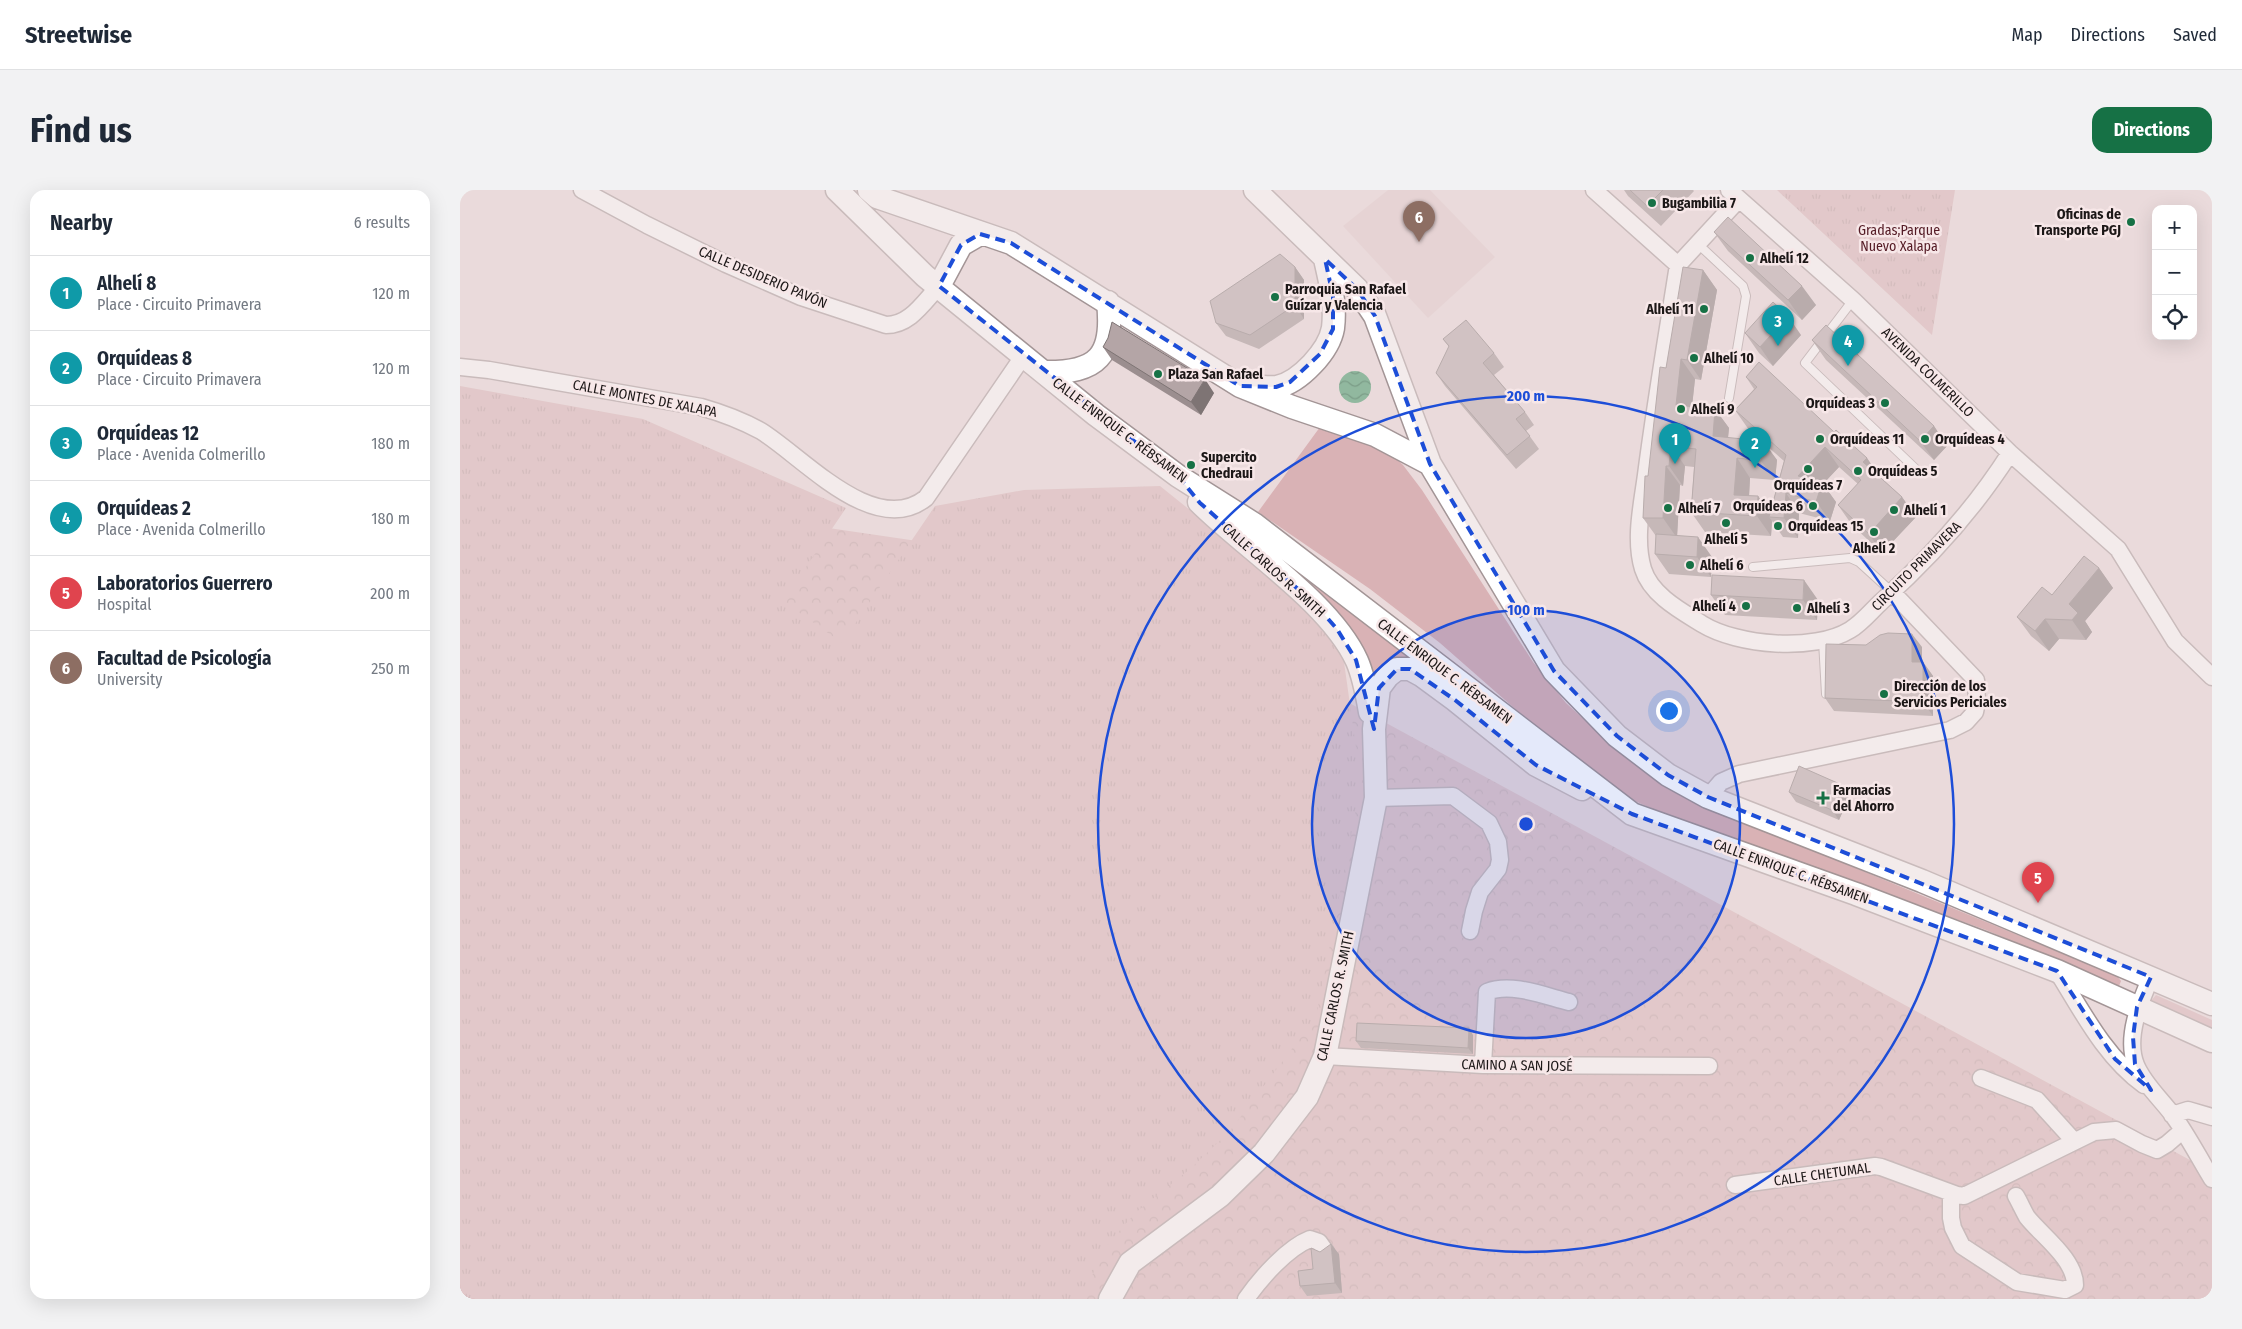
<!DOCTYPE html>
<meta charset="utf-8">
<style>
:root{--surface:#fff;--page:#f2f2f3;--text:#1f2937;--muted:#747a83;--line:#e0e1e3;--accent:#167145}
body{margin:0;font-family:"Fira Sans Condensed",sans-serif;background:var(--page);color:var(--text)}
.controls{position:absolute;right:15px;top:15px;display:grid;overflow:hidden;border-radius:10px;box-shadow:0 5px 20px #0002}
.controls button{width:45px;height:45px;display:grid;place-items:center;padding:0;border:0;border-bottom:1px solid var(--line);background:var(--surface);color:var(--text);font:25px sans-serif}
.you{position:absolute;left:1208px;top:520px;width:18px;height:18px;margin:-12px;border:4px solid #fff;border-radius:50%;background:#1a73e8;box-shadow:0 0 0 8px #1a73e833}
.badge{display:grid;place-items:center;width:32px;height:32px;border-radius:50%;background:var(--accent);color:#fff;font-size:16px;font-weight:700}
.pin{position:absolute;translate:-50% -41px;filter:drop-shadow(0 1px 2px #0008)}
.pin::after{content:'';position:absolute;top:26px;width:18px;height:15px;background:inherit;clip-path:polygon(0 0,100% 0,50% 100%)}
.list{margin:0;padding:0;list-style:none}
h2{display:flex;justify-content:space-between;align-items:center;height:65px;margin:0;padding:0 20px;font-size:21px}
h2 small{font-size:16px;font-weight:400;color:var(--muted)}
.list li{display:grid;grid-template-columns:32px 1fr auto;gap:15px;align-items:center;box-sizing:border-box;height:75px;padding:0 20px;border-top:1px solid var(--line)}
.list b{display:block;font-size:19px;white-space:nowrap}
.list p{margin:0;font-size:16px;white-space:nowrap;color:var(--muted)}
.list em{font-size:16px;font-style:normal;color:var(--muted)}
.icon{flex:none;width:28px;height:28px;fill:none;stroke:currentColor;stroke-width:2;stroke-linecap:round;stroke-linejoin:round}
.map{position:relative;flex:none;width:1752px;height:1109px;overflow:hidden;border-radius:15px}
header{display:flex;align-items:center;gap:30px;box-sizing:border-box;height:70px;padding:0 25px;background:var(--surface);border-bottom:1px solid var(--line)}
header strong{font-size:24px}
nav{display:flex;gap:28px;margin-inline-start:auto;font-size:18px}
.intro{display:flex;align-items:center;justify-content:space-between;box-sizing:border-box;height:120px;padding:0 30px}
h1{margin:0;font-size:35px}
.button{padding:12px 22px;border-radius:15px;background:var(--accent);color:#fff;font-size:18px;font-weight:700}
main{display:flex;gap:30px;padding:0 30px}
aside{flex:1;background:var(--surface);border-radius:15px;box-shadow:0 5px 20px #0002}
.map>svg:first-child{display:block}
.built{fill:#e3cbcd}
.green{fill:#d9b2b5}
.forest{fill:url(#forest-crowns)}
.park{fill:url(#park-tufts)}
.water{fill:url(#water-waves)}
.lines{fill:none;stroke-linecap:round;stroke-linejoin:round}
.lane-casing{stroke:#a39596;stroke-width:10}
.street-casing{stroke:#a39596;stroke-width:19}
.secondary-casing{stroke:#a39596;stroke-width:25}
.lane{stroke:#fff;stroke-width:8}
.street{stroke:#fff;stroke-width:16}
.secondary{stroke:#fff;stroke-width:22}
.wall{fill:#9b8e8f;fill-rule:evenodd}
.shaded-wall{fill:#7e7474}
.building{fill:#b4a5a6;stroke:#7e7474}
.marked{fill:none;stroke:#1d4ed8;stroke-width:4;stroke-dasharray:10 6;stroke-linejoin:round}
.ring{fill:none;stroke:#1d4ed8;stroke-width:2.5}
.poi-dot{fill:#167145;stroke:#f7e7e8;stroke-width:2}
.labels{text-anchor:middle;stroke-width:5;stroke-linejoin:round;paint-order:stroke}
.poi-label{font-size:14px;font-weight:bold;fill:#1c1717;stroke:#f7e7e8;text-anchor:start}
.park-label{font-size:14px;fill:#541b25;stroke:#f7e7e8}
.street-label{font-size:14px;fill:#1c1717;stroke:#f7e7e8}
.centre{fill:#1d4ed8;stroke:#f7e7e8;stroke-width:2.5}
.ring-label{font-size:15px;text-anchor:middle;font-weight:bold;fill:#1d4ed8;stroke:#f7e7e8;stroke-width:5;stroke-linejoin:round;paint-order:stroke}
</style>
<header>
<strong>Streetwise</strong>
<nav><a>Map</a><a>Directions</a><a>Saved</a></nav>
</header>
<div class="intro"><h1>Find us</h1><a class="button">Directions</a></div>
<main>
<aside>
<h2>Nearby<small>6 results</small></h2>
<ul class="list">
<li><span class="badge" style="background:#0f9aa8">1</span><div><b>Alhelí 8</b><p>Place · Circuito Primavera</p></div><em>120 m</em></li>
<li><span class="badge" style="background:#0f9aa8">2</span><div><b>Orquídeas 8</b><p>Place · Circuito Primavera</p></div><em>120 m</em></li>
<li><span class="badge" style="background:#0f9aa8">3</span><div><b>Orquídeas 12</b><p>Place · Avenida Colmerillo</p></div><em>180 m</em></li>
<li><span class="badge" style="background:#0f9aa8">4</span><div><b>Orquídeas 2</b><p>Place · Avenida Colmerillo</p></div><em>180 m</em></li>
<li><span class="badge" style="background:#e0444e">5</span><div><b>Laboratorios Guerrero</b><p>Hospital</p></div><em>200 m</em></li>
<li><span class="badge" style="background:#8d6e63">6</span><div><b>Facultad de Psicología</b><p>University</p></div><em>250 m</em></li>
</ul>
</aside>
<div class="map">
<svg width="1752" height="1109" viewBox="0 0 1752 1109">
<defs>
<pattern id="forest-crowns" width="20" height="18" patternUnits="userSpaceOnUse" patternTransform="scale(1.25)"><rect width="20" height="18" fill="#d9b2b5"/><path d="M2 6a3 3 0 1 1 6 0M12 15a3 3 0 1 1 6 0" fill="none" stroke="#ba989b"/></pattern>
<pattern id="park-tufts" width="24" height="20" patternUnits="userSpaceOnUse" patternTransform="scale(1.25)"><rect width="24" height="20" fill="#d9b2b5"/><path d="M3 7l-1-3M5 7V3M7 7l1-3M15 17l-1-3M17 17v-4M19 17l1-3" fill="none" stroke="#ba989b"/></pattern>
<pattern id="water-waves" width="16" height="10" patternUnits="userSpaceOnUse" patternTransform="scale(1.25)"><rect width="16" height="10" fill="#91b89f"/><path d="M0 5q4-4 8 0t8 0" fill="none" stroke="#7c9d88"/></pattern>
</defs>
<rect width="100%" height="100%" fill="#eadadb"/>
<path class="built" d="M928 0H970L1035 67 968 128 883 36Z"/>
<path class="green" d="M860 237 926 260 943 275 962 300 1073 472 1106 513 1151 554 1248 617 1657 786 1661 791 1659 796 1526 740 1205 624 1177 612 1126 581 980 453 910 399 798 322Z
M772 326 977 487 912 492Z
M1696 805 1752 830V840L1689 813Z"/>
<path class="forest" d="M0 284 704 387 860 497 1752 982V1109H0Z"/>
<path class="park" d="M1317 0H1495L1472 145Z
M0 196 183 229 386 318 323 411 382 453 475 316 564 300 700 296 832 402 883 465 901 593 856 827 769 942 730 979 675 1023 642 1061 623 1109H0Z"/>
<path class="water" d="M879 197a16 16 0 1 1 32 0a16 16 0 1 1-32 0Z"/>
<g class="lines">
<defs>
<path id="lane" d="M1239 55 1283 96 1286 106 1269 208
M1393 110 1345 173 1459 282
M1293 377 1390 368 1399 372 1432 402
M1363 451 1366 504"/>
<path id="street" d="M122 0 187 35 266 74 341 107 426 135C450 135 463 113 479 96
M1134 0 1218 75
M1269 0 1393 110 1550 263 1658 359 1715 451 1752 487
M1218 75C1207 145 1195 215 1186 285 1182 315 1174 349 1183 379 1191 405 1221 421 1242 434 1278 456 1354 462 1390 440 1402 433 1412 420 1422 411 1471 367 1515 318 1550 263
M1218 75 1279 9
M0 177 29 180 241 217C262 223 281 230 301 241 343 267 415 349 466 308L564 165
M1248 607 1261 592 1279 584 1490 540 1506 532 1515 522 1517 512 1516 490 1432 402
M916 608 993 606 1029 633 1038 652 1040 670 1038 679 1020 702 1014 721 1010 741
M1597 781C1622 821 1645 867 1684 895
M1691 787C1680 812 1665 848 1676 875 1684 894 1700 908 1712 924 1727 944 1739 968 1752 989
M865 866 1023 875 1249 876
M1023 875 1027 802C1051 792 1085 806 1109 812
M1521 888 1577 910 1614 951
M1712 925 1728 920 1752 927
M1275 995 1415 976 1421 977 1497 1005 1504 1006 1634 942 1656 940 1682 954 1697 960 1707 954 1722 941
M1491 1003V1028L1493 1038 1502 1056 1557 1092 1605 1100 1615 1095C1615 1069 1582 1046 1567 1027 1563 1020 1560 1013 1556 1006
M786 1109C800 1089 827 1058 850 1049L859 1052 866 1062"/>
<path id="secondary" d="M377 0 465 86 636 225 718 286 794 334 1172 624 1396 704 1597 781 1752 851
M409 0 417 7 551 53 780 196 832 217 915 245 970 274
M795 0 897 99 915 126 970 274 1094 481 1157 546 1208 585 1248 607 1462 691 1752 814
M479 96 501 55 520 44
M584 182C638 183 654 166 648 112
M790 196C798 196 809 198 817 197 840 192 869 161 873 138 876 114 870 91 865 69
M739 312C786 359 870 412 897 471 904 487 907 505 910 522
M650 1109 670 1073 760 1006 804 963 847 907 865 866 916 608 914 539 919 498 928 486 937 479H950L961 485 995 510 1076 575 1122 599"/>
</defs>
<use href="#lane" class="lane-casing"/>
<use href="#street" class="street-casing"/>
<use href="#secondary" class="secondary-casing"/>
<use href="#lane" class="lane"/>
<use href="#street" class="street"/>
<use href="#secondary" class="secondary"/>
</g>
<path class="wall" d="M1164 0H1233L1234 1 1201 36 1168 6Z
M1254 42 1356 115 1342 130 1268 61Z
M835 77 844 90V129L799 159 766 146 756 133Z
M1243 80 1257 100 1241 190 1235 189 1232 216 1255 219 1269 238 1268 248 1301 251 1289 240 1275 220 1294 199 1286 187 1374 242 1407 268 1419 286 1442 307 1456 327 1422 363 1392 335 1378 315 1398 294 1379 277 1363 294 1376 312 1370 331 1339 323 1338 348 1323 347 1312 331 1311 346 1245 342 1231 322 1234 277 1225 276 1223 296 1220 295 1217 346 1252 367 1251 387 1209 384 1195 364 1196 346 1183 328 1188 286 1206 178ZM1305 254 1324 271 1310 323 1298 306H1289L1290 288 1315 290 1317 270Z
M1285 143 1341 145 1313 176 1299 163Z
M983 149 1034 163 1044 177 1034 185 1065 222 1074 235 1066 241 1079 259 1056 279 985 196 976 183 989 157Z
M1352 150 1474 236 1487 256 1474 270 1366 170Z
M643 157 754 203 741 225 652 170Z
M1639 378 1653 398 1625 431 1632 442 1626 450 1599 449 1589 461 1571 446 1557 427 1592 405Z
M1251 405 1358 410 1357 430 1265 425Z
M1406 455 1462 457V472H1463L1473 486V526L1374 521 1365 508Z
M1382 595 1390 605 1379 630 1336 612 1329 602Z
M1013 845V864L901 858 896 851Z
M860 1062 879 1064 882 1103 847 1106 840 1096 853 1079Z"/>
<path class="shaded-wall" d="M835 77 844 90V129L835 115Z
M1243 80 1257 100 1241 190 1227 170Z
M1342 96 1356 115 1342 130 1328 110Z
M1328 126 1341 145 1313 176 1300 157Z
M1221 169 1235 189 1230 235 1216 215Z
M745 189 754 203 741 225 731 212Z
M1255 219 1269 238 1266 266 1253 246Z
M1474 236 1487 256 1474 270 1460 251Z
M1303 251 1317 270 1315 290 1301 271Z
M1211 256 1225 276 1223 296 1209 276Z
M1365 257 1379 277 1363 294 1376 312 1370 331 1338 286Z
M1277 268 1290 288 1288 325 1274 305Z
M1407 268 1420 288 1403 272Z
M1206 276 1220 295 1217 348 1203 328Z
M1326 303 1339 323 1338 348 1324 328Z
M1298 306 1312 326 1309 327 1312 331 1311 346 1297 326Z
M1442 307 1456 327 1422 363 1409 344Z
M1238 347 1252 367 1251 387 1237 367Z
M1639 378 1653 398 1625 431 1632 442 1626 450 1612 430 1609 414Z
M1344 390 1358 410 1357 430 1343 410Z
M1585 429 1599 449 1589 461 1575 441Z
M1452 444 1462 457V485L1452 472Z
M1463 472 1473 486V526L1463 512Z
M1382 595 1390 605 1379 630 1372 620Z
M1009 838 1013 845V864L1008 858Z
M871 1054 879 1064 882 1103 875 1093Z"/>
<path class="building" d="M1170 0H1203L1187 16Z
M1268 27 1342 96 1328 110 1254 42Z
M820 64 835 77V115L790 145 756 133 750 111Z
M1223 77 1243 80 1227 170 1221 169 1216 215 1255 219 1253 246 1303 251 1301 271 1277 268 1274 305 1298 306 1297 326 1231 322 1236 259 1211 256 1209 276H1206L1203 328H1183L1185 286H1188L1200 177 1206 178Z
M1313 112 1328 126 1300 157 1285 143Z
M1006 130 1034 163 1023 173 1065 222 1056 229 1070 246 1047 265 976 183 989 156 983 149Z
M652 132 745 189 731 212 643 157 648 148Z
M1366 135 1474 236 1460 251 1352 150Z
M1299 172 1374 242 1376 240 1407 268 1403 272 1442 307 1409 344 1378 315 1401 290 1365 257 1338 286 1362 293 1356 312 1326 303 1324 328 1309 327 1326 265 1275 220 1297 197 1286 187Z
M1196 344 1238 347 1237 367 1195 364Z
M1624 366 1639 378 1609 414 1618 423 1612 430 1585 429 1575 441 1557 427 1582 397 1592 405Z
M1252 385 1344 390 1343 410 1251 405Z
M1428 443 1452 444V472H1463V512L1365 508 1366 454 1406 455 1420 445Z
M1339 576 1382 595 1372 620 1329 602Z
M897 833 1009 838 1008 858 896 851Z
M871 1054 875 1093 840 1096 838 1081 853 1079 851 1058 860 1062Z"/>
<path d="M0 0H1752V1109H0ZM520 44 551 53 780 196 816 197 830 192 860 164 873 139V106L865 69 897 99 915 126 970 274 1094 481 1157 546 1208 585 1248 607 1691 787 1677 817 1673 847 1675 874 1691 900 1655 869 1597 781 1172 624 1076 575 995 510 950 479H937L919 498 914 539 896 470 877 439 855 414 740 313 718 286 479 96 501 55Z" fill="#eadadb" fill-opacity=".55" fill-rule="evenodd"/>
<path class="marked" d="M520 44 551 53 780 196 816 197 830 192 860 164 873 139V106L865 69 897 99 915 126 970 274 1094 481 1157 546 1208 585 1248 607 1691 787 1677 817 1673 847 1675 874 1691 900 1655 869 1597 781 1172 624 1076 575 995 510 950 479H937L919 498 914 539 896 470 877 439 855 414 740 313 718 286 479 96 501 55Z"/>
<circle cx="1066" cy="634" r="214" fill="#1d4ed8" fill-opacity=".12"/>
<g class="ring">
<circle cx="1066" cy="634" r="214"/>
<circle cx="1066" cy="634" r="428"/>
</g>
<g class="poi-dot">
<circle cx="1192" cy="13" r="5"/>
<circle cx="1671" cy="32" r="5"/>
<circle cx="1290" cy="68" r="5"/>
<circle cx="815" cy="107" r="5"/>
<circle cx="1244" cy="119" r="5"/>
<circle cx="1234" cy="168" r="5"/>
<circle cx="698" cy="184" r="5"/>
<circle cx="1425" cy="213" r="5"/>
<circle cx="1221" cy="219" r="5"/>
<circle cx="1360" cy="249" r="5"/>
<circle cx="1465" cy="249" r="5"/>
<circle cx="731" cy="275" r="5"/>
<circle cx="1348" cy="279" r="5"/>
<circle cx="1398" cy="281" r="5"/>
<circle cx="1353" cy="316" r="5"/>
<circle cx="1208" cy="318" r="5"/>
<circle cx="1434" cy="320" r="5"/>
<circle cx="1266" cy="333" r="5"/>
<circle cx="1318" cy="336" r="5"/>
<circle cx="1414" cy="342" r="5"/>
<circle cx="1230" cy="375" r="5"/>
<circle cx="1286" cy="416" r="5"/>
<circle cx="1337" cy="418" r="5"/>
<circle cx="1424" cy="504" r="5"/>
<path d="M1360.5 600.5h5v5h5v5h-5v5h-5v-5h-5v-5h5z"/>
</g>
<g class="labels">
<g class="poi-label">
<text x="1202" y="18">Bugambilia 7</text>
<text x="1661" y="29" text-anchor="end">Oficinas de<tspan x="1661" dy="16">Transporte PGJ</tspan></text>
<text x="1300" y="73">Alhelí 12</text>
<text x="825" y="104">Parroquia San Rafael<tspan x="825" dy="16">Guízar y Valencia</tspan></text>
<text x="1234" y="124" text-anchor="end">Alhelí 11</text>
<text x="1244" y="173">Alhelí 10</text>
<text x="708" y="189">Plaza San Rafael</text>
<text x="1415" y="218" text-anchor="end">Orquídeas 3</text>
<text x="1231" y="224">Alhelí 9</text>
<text x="1370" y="254">Orquídeas 11</text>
<text x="1475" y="254">Orquídeas 4</text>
<text x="741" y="272">Supercito<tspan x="741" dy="16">Chedraui</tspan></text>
<text x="1408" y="286">Orquídeas 5</text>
<text x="1348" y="300" text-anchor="middle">Orquídeas 7</text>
<text x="1343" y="321" text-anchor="end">Orquídeas 6</text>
<text x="1218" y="323">Alhelí 7</text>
<text x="1444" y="325">Alhelí 1</text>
<text x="1328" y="341">Orquídeas 15</text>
<text x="1266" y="354" text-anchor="middle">Alhelí 5</text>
<text x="1414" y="363" text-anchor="middle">Alhelí 2</text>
<text x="1240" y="380">Alhelí 6</text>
<text x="1276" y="421" text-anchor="end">Alhelí 4</text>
<text x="1347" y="423">Alhelí 3</text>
<text x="1434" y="501">Dirección de los<tspan x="1434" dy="16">Servicios Periciales</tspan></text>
<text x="1373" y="605">Farmacias<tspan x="1373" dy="16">del Ahorro</tspan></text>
</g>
<g class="park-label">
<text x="1439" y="45">Gradas;Parque<tspan x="1439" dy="16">Nuevo Xalapa</tspan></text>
</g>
<g class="street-label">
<text transform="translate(303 87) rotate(23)" y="5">CALLE DESIDERIO PAVÓN</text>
<text transform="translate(1468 182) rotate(44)" y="5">AVENIDA COLMERILLO</text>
<text transform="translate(185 208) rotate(11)" y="5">CALLE MONTES DE XALAPA</text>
<text transform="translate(660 240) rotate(37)" y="5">CALLE ENRIQUE C. RÉBSAMEN</text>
<text transform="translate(1456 376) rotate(-45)" y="5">CIRCUITO PRIMAVERA</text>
<text transform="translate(814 380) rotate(42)" y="5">CALLE CARLOS R. SMITH</text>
<text transform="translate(985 481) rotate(37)" y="5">CALLE ENRIQUE C. RÉBSAMEN</text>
<text transform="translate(1331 681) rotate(20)" y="5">CALLE ENRIQUE C. RÉBSAMEN</text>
<text transform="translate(875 806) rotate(-78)" y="5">CALLE CARLOS R. SMITH</text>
<text transform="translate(1057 875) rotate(1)" y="5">CAMINO A SAN JOSÉ</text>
<text transform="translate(1362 984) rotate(-8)" y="5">CALLE CHETUMAL</text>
</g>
</g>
<circle cx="1066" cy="634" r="8" class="centre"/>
<g class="ring-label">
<text x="1066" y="211">200 m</text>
<text x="1066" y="425">100 m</text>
</g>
</svg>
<div class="controls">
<button>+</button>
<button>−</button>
<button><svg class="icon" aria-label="locate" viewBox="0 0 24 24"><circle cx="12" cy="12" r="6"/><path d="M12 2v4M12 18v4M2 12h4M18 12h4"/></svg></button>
</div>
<div class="you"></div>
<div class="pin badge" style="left:1215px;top:274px;background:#0f9aa8">1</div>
<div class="pin badge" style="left:1295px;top:278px;background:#0f9aa8">2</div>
<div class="pin badge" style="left:1318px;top:156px;background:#0f9aa8">3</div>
<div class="pin badge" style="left:1388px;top:176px;background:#0f9aa8">4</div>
<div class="pin badge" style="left:1578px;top:713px;background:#e0444e">5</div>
<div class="pin badge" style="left:959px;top:52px;background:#8d6e63">6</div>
</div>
</main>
